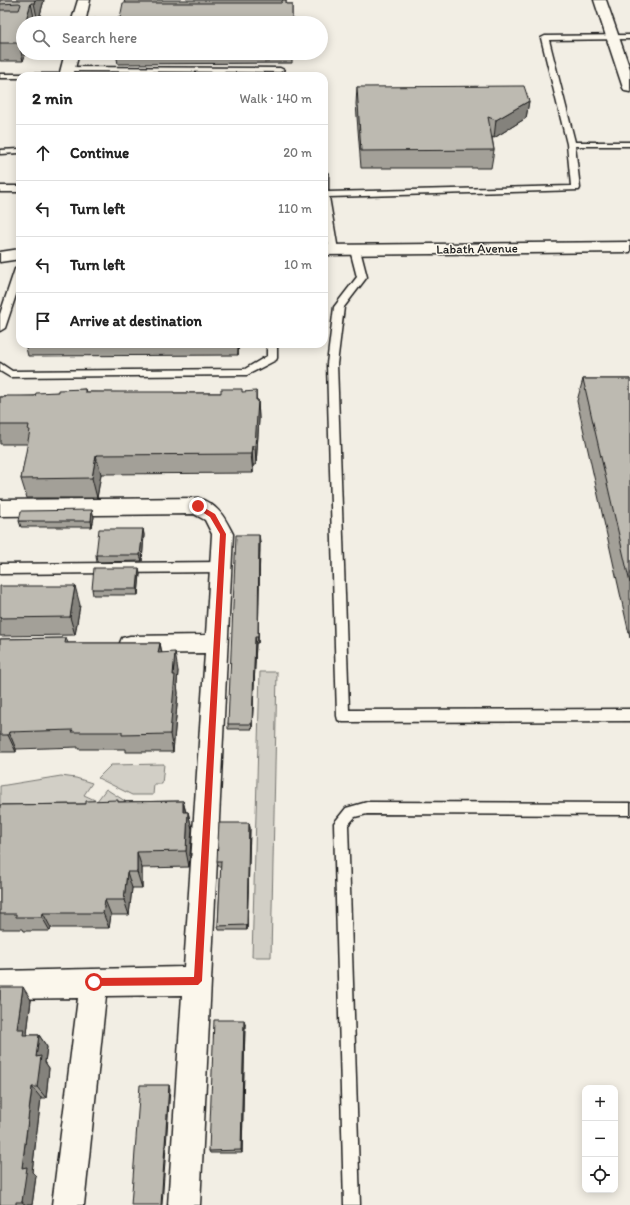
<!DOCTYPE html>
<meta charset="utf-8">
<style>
:root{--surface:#fff;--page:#f6f6f6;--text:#222;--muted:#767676;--line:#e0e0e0}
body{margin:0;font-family:Itim,sans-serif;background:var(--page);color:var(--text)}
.controls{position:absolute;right:12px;bottom:12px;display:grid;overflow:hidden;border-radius:8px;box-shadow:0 2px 10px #0003}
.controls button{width:36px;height:36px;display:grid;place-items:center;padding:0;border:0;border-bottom:1px solid var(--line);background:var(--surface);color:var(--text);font:20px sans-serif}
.stop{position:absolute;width:12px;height:12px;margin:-9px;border:3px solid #d93025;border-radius:50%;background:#fff}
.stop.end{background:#d93025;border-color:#fff;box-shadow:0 1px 4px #0008}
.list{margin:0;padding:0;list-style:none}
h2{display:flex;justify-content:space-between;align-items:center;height:52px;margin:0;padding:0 16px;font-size:17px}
h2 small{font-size:13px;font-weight:400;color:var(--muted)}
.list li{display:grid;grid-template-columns:26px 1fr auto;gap:12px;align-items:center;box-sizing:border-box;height:56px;padding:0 16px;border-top:1px solid var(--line)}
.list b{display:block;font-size:15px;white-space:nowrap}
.list em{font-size:13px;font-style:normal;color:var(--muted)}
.icon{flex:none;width:22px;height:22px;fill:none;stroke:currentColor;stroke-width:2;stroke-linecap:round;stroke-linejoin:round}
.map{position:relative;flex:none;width:630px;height:1205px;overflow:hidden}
.search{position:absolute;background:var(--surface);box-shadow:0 2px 10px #0003;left:16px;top:16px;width:312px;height:44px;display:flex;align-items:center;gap:10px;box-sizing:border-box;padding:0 14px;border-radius:22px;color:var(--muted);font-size:15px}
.panel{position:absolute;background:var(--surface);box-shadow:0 2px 10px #0003;left:16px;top:72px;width:312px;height:276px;border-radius:12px}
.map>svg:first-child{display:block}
.green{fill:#d2cfc6;stroke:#777671}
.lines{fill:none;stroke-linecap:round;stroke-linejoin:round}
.service-casing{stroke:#1c1c1c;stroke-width:3}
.minor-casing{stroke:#1c1c1c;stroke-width:3}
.service{fill:#fbf7ec;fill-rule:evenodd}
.minor{fill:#fbf7ec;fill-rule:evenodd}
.wall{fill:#a3a098;stroke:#1c1c1c}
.shaded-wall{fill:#84827c;stroke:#1c1c1c}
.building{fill:#bdbab1;stroke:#1c1c1c}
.route{fill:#d93025}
.labels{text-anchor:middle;stroke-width:3;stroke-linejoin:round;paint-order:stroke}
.far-street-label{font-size:13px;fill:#1c1c1c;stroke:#fbf7ec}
</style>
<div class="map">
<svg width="630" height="1205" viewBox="0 0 630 1205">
<rect width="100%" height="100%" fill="#f2eee4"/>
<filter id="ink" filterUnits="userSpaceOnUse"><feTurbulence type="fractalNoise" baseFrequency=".025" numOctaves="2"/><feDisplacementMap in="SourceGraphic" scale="8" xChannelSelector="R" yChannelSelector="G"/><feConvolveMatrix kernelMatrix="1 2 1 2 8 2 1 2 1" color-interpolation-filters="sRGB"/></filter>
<g filter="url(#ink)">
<path class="green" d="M260 672H277L271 957H252Z
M164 764 162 784H154L153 795H132L98 778 111 765Z
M61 776 76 778 92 783 84 795 97 801 106 789 125 801 123 814 0 819V786Z"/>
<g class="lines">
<defs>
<path id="service" d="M135 18H138V22L112 23 75 22 79 20Z
M630 35V39L549 40 575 142H630V146H575L580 188 579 190 329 197 338 250 336 252H330L324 222V171L328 174V192L571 186 567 144 541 38 545 36Z
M65 67 280 68 284 70 280 72 68 71 64 69Z
M0 74H66L70 76H20V78H0Z
M20 149V153L0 154V150Z
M0 186H20V192H0Z
M355 247 360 250 367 277 344 307 337 364 349 710 630 709V721L343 722 338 720 337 716 327 364 334 307 357 277 350 250Z
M20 266V283L5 328 0 331V314L15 269Z
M267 344H277V358L276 360 247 375 10 377 0 371V363L12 371 245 369 267 356Z
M222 562 226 564 228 567 226 570 222 572 0 574V564Z
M367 802 630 803V815L367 814 355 817 348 825 360 1205H344L334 823 346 808Z"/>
<path id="minor" d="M78 0H90L85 23H71Z
M594 0H606L630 69V92L625 91 623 88Z
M65 53H79L73 76H59Z
M630 242V252L324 255V245Z
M20 249V259L0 262V252Z
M198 498C218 505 224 516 233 534L200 1205H168L182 995 106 996 84 1205H52L78 998 0 999V971L184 967 205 653 130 654 122 652 119 645 122 638 130 636 206 635 212 534 205 520 194 514 0 516V500Z"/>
</defs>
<use href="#service" class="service-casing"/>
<use href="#minor" class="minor-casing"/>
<use href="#service" class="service"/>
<use href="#minor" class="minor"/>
</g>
<path class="wall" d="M0 0H44L38 22H35L23 61H0Z
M124 0H286V4H292V23H119L125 3Z
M116 53H292V63L118 64Z
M357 87 529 101 526 118 494 138 492 137 494 150 491 168H361L356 104Z
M25 344H239L238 355 28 356Z
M583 379H630V638L577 401Z
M85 389 86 392 175 393H221L242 392 256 400H258L259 419 256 465H253V473L101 474 97 498H27L21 479 28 444H0V397L35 396 58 392Z
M94 517 92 527H21L19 521Z
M143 529 144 535 142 561 97 562 96 555Z
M260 541 258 643H256L252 729H228V724Z
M140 574 138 595H93L92 589Z
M80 605 75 635 0 636V618Z
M66 638 68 643H160L162 653 178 671 177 684 178 693 173 752H126V749H78V747L16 749V752H0V639Z
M183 801 186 812H188L192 829 189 867 142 868V888H132L129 915H111L109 928H51L50 931H24L23 929H0V805L86 804 118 802Z
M249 823 250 828 247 930H219L218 926 221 866H218L217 861Z
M31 1000 27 1034 28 1035H39L47 1047 45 1062 49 1068 46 1098H41L32 1172 36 1176 32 1205H0Z
M245 1024 242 1153H210L209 1151Z"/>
<path class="shaded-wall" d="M35 0H44L38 22 34 3Z
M31 3 35 22V23H25Z
M23 30V53H26L23 61 19 43Z
M529 101 526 118 494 138 496 120Z
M238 344H239L238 355Z
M256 391 257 411 258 400 259 419 256 465 255 446Z
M252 446 253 465V473L251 454Z
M96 455 101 474 97 498 92 478Z
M92 510 94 517 92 527 91 521Z
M143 529 144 535 142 561 140 555Z
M259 535 260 541 258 643V637Z
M139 568 140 574 138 595 137 589Z
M75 586 80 605 75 635 70 617Z
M255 637 256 643 252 729V724Z
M160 643 163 661 158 653Z
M175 652 178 671 177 684 178 693 173 752 170 734 173 675Z
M9 732 16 749V752L8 735Z
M183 801 187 818 183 812Z
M188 812 192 829 189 867 186 851Z
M249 823 250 828 247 930V925Z
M137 852 142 868V888L137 872Z
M127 872 132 888 129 915 124 900Z
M105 900 111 915 109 928 103 913Z
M43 913 51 928 50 931 42 917Z
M23 987 31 1000 27 1034 32 1041 31 1047 17 1029Z
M244 1020 245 1024 242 1153 241 1150Z
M39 1035 47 1047 45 1062 49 1068 46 1098 37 1087 36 1057Z
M169 1085 170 1089 162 1205H161Z
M32 1087 41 1098 32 1172 36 1176 32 1205H26L22 1202V1168Z"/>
<path class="building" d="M0 0H35L34 3H31L25 23H23V30L19 43H0V10H19L21 4 19 3 0 4Z
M283 0H286V4H292V23H119L123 3H281Z
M524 86 529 101 496 120 488 117 494 150 361 151 357 87Z
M583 379H630V583Z
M85 389V392H174V393H221V389H242V392L256 391V400H258L255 446H252L251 454 96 455 92 478 21 479 30 430H28L29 425H0V397H6V396H35L36 393 58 392V390Z
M92 510 91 521H19L21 511Z
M99 529H143L140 555H96Z
M236 535H259L258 637H255L252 724H228Z
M94 568H139L137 589H92Z
M0 586H75L70 617 0 618Z
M66 638 65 643H160L158 653 175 652 173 675H175L170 734 122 735V732H72L73 730 9 732 8 735H0V639Z
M118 800V802L183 801V812H188L186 851 137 852V872H127L124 900H105L103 913H43L42 917H16V914H0V805L86 804V801Z
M219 823H249L247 925 218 926 221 861H217Z
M0 987H23L17 1029H24L23 1035H39L36 1057 41 1056 37 1087H32L22 1168 27 1167 22 1202H16V1205H0Z
M214 1020H244L241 1150 209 1151Z
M140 1085H169L161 1205H131Z"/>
</g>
<path class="route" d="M198 504 215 514 226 534 202 981 198 985 94 986 90 982 94 978 194 977 220 534 210 517 196 508 195 506Z"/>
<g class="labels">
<g class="far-street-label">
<text transform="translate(477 248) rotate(-1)" y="5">Labath Avenue</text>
</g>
</g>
</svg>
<div class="controls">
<button>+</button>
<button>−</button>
<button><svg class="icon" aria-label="locate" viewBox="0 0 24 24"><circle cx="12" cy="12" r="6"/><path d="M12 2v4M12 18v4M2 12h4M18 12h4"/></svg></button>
</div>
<div class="stop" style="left:94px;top:982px"></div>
<div class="stop end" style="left:198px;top:506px"></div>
<div class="search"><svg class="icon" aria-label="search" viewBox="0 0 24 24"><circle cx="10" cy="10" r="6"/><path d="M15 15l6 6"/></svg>Search here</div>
<section class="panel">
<h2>2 min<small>Walk · 140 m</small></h2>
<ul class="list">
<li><svg class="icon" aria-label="ahead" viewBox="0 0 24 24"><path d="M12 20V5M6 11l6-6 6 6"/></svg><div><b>Continue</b></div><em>20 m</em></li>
<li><svg class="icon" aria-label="left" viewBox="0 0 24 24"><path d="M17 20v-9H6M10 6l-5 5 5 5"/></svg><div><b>Turn left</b></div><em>110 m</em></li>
<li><svg class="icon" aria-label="left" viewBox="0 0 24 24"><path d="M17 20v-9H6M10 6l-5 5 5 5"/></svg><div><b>Turn left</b></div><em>10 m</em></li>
<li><svg class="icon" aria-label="arrive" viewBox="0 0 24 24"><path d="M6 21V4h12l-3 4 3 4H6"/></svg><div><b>Arrive at destination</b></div></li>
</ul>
</section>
</div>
